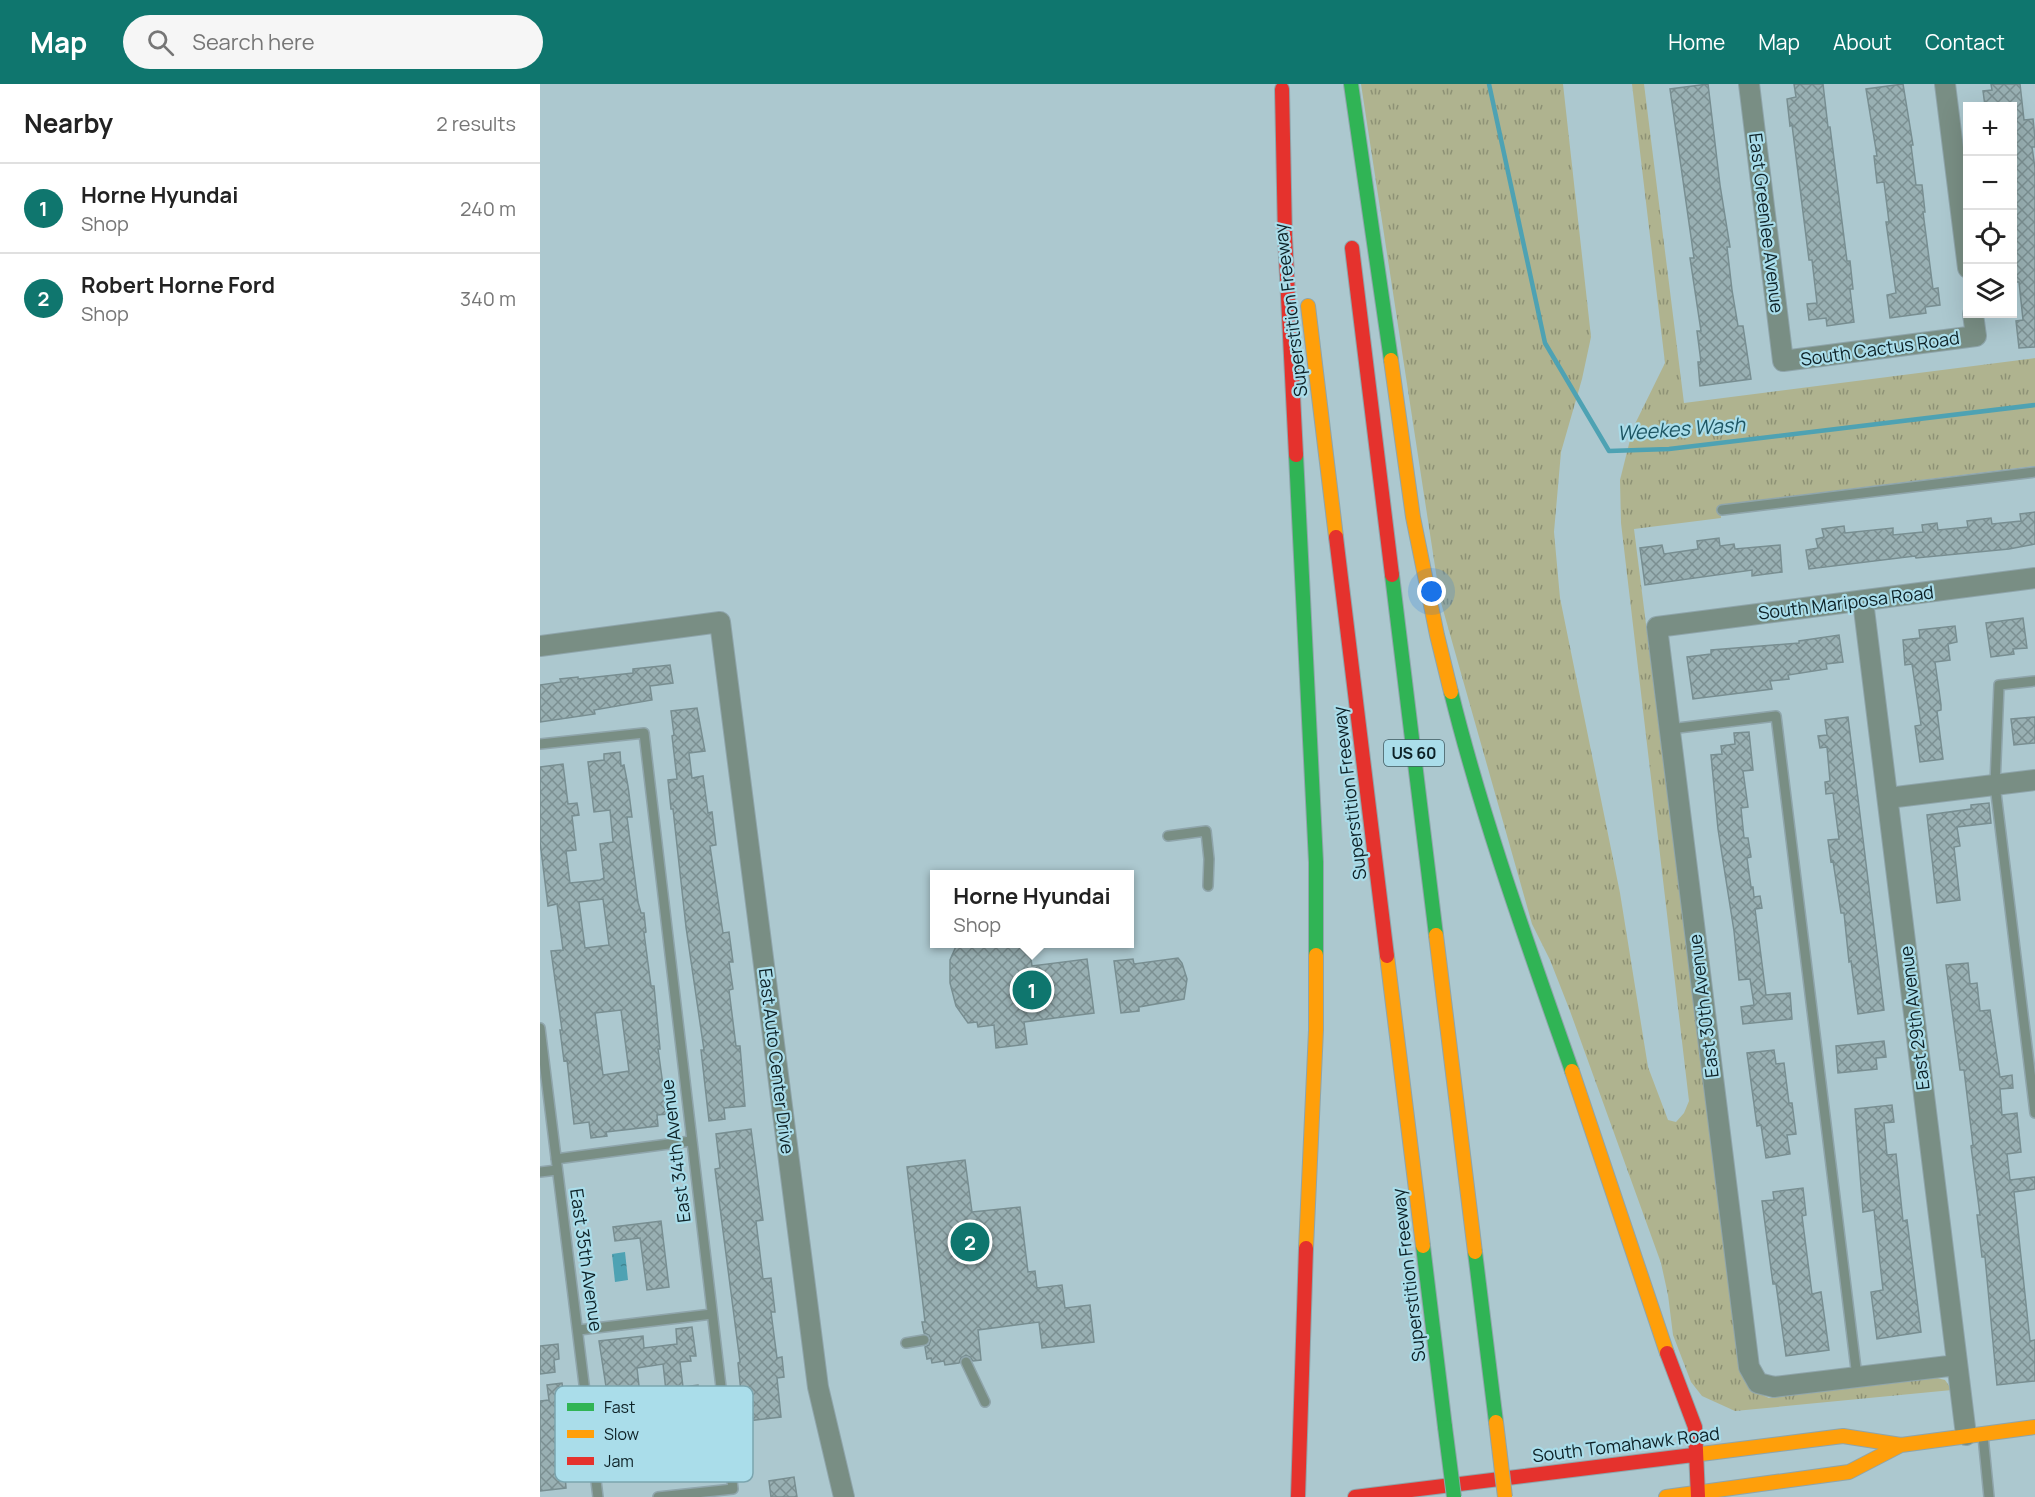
<!DOCTYPE html>
<meta charset="utf-8">
<style>
:root{--surface:#fff;--page:#f6f6f6;--text:#222;--muted:#767676;--line:#e0e0e0;--accent:#0f766e}
body{margin:0;font-family:Manrope,sans-serif;background:var(--page);color:var(--text)}
.controls{position:absolute;right:18px;top:18px;display:grid;overflow:hidden;border-radius:0px;box-shadow:0 6px 24px #0002}
.controls button{width:54px;height:54px;display:grid;place-items:center;padding:0;border:0;border-bottom:2px solid var(--line);background:var(--surface);color:var(--text);font:30px sans-serif}
.you{position:absolute;left:892px;top:508px;width:21px;height:21px;margin:-15px;border:4px solid #fff;border-radius:50%;background:#1a73e8;box-shadow:0 0 0 9px #1a73e833}
.badge{display:grid;place-items:center;width:39px;height:39px;border-radius:50%;background:var(--accent);color:#fff;font-size:20px;font-weight:700}
.pin{position:absolute;translate:-50% -50%;border:3px solid #fff;box-shadow:0 2px 6px #0006}
.popup{position:absolute;left:390px;top:786px;width:204px;height:78px;box-sizing:border-box;display:grid;place-content:center;border-radius:0px;background:var(--surface);filter:drop-shadow(0 2px 4px #0005);font-size:20px;white-space:nowrap;color:var(--muted)}
.popup b{font-size:22px;color:var(--text)}
.popup::after{content:'';position:absolute;left:50%;top:100%;margin-left:-12px;border:12px solid transparent;border-top-color:var(--surface)}
.list{margin:0;padding:0;list-style:none}
h2{display:flex;justify-content:space-between;align-items:center;height:78px;margin:0;padding:0 24px;font-size:26px}
h2 small{font-size:20px;font-weight:400;color:var(--muted)}
.list li{display:grid;grid-template-columns:39px 1fr auto;gap:18px;align-items:center;box-sizing:border-box;height:90px;padding:0 24px;border-top:2px solid var(--line)}
.list b{display:block;font-size:22px;white-space:nowrap}
.list p{margin:0;font-size:20px;white-space:nowrap;color:var(--muted)}
.list em{font-size:20px;font-style:normal;color:var(--muted)}
.icon{flex:none;width:33px;height:33px;fill:none;stroke:currentColor;stroke-width:2;stroke-linecap:round;stroke-linejoin:round}
.map{position:relative;flex:none;width:1495px;height:1413px;overflow:hidden}
header{display:flex;align-items:center;gap:36px;box-sizing:border-box;height:84px;padding:0 30px;background:var(--accent);color:#fff}
header strong{font-size:28px}
nav{display:flex;gap:33px;margin-inline-start:auto;font-size:21px}
.search{width:420px;height:54px;background:var(--page);display:flex;align-items:center;gap:15px;box-sizing:border-box;padding:0 21px;border-radius:33px;color:var(--muted);font-size:22px}
main{display:flex}
aside{flex:1;background:var(--surface)}
.map>svg:first-child{display:block}
.grass{fill:url(#grass-tufts)}
.water{fill:url(#water-ripples)}
.lines{fill:none;stroke-linecap:round;stroke-linejoin:round}
.stream{stroke:#4ea2b3;stroke-width:4.5}
.building{fill:url(#building-cross-hatch);stroke:#788e91;stroke-width:1.5;fill-rule:evenodd}
.lane-casing{stroke:#8fa5ab;stroke-width:12}
.street-casing{stroke:#8fa5ab;stroke-width:22}
.fast-casing{stroke:#8fa5ab;stroke-width:16}
.slow-casing{stroke:#8fa5ab;stroke-width:16}
.jam-casing{stroke:#8fa5ab;stroke-width:16}
.lane{stroke:#798e84;stroke-width:9}
.street{stroke:#798e84;stroke-width:20}
.fast{stroke:#30b455;stroke-width:14}
.slow{stroke:#ff9f0a;stroke-width:14}
.jam{stroke:#e5322d;stroke-width:14}
.fast-bridge-casing{stroke:#8fa5ab;stroke-width:16;stroke-linecap:butt}
.slow-bridge-casing{stroke:#8fa5ab;stroke-width:16;stroke-linecap:butt}
.fast-bridge{stroke:#30b455;stroke-width:14}
.slow-bridge{stroke:#ff9f0a;stroke-width:14}
.labels{text-anchor:middle;stroke-width:4.5;stroke-linejoin:round;paint-order:stroke}
.shield{fill:#aaddea;stroke:#3c5961;stroke-width:1.5}
.shield-label{font-size:16px;font-weight:bold;fill:#0d2126}
.street-label{font-size:18px;fill:#0d2126;stroke:#aaddea}
.water-label{font-size:20px;font-style:italic;fill:#1e5663;stroke:#aaddea}
.key{fill:#aaddea;stroke:#7ba5af;stroke-width:1.5}
.key-label{font-size:16px;fill:#0d2126}
</style>
<header>
<strong>Map</strong>
<div class="search"><svg class="icon" aria-label="search" viewBox="0 0 24 24"><circle cx="10" cy="10" r="6"/><path d="M15 15l6 6"/></svg>Search here</div>
<nav><a>Home</a><a>Map</a><a>About</a><a>Contact</a></nav>
</header>
<main>
<aside>
<h2>Nearby<small>2 results</small></h2>
<ul class="list">
<li><span class="badge">1</span><div><b>Horne Hyundai</b><p>Shop</p></div><em>240 m</em></li>
<li><span class="badge">2</span><div><b>Robert Horne Ford</b><p>Shop</p></div><em>340 m</em></li>
</ul>
</aside>
<div class="map">
<svg width="1495" height="1413" viewBox="0 0 1495 1413">
<defs>
<pattern id="grass-tufts" width="24" height="20" patternUnits="userSpaceOnUse" patternTransform="scale(1.5)"><rect width="24" height="20" fill="#afb38f"/><path d="M3 7l-1-3M5 7V3M7 7l1-3M15 17l-1-3M17 17v-4M19 17l1-3" fill="none" stroke="#8d9175"/></pattern>
<pattern id="water-ripples" width="26" height="14" patternUnits="userSpaceOnUse" patternTransform="scale(1.5)"><rect width="26" height="14" fill="#4ea2b3"/><path d="M2 4q2-2 4 0t4 0M15 11q2-2 4 0t4 0" fill="none" stroke="#3f8491"/></pattern>
<pattern id="building-cross-hatch" width="8" height="8" patternUnits="userSpaceOnUse" patternTransform="scale(1.5)"><rect width="8" height="8" fill="#99b0b3"/><path d="M0 0l8 8M0 8l8-8" fill="none" stroke="#7b8f91"/></pattern>
</defs>
<rect width="100%" height="100%" fill="#acc8cf"/>
<path class="grass" d="M821 0H1023L1051 253 1042 295 1021 368 1014 448 1020 514 1080 809 1108 983 1128 1036 1136 1038 1144 1029 1149 1017 1081 439 1080 396 1093 344 1125 279 1092 0H1104L1144 319 1495 274V382L1180 421 1181 434 1094 445 1200 1287C1205 1302 1215 1308 1229 1314L1397 1294 1405 1296 1412 1306 1195 1327 1162 1312 1151 1298 1133 1251 1128 1211 1121 1179 1030 927 1010 876 992 840 900 515Z"/>
<path class="water" d="M85 1168 88 1196 75 1198 72 1170Z"/>
<g class="lines">
<path class="stream" d="M949 0 1005 259 1069 367 1129 365 1495 321"/>
</g>
<path class="building" d="M1168 0 1180 101 1190 163H1187L1192 206 1198 242H1203L1211 295 1160 302 1158 278H1161L1157 247H1161L1150 174H1154L1130 5Z
M1254 0H1283L1288 43H1290L1307 177H1310L1313 205H1310L1314 238 1287 242 1286 234 1269 236 1267 220 1277 219 1272 176H1269L1252 41 1250 42 1247 15 1256 13Z
M1363 0 1373 61H1371L1376 101H1382L1385 128H1383L1393 205 1398 204 1400 221 1385 223 1386 229 1350 234 1347 211 1356 209 1346 138H1349L1344 98 1337 99 1334 72H1337L1326 5Z
M1451 0H1480L1484 36 1493 35 1495 54V63H1492L1495 84V263L1479 264 1476 237 1483 236 1479 198H1475L1473 175V22H1445L1443 7 1452 6Z
M1495 428V460L1469 465 1376 474 1375 472 1269 485 1266 466 1278 464 1276 455 1284 453 1282 445 1304 442 1305 449 1353 444V451L1383 448 1382 441 1397 439 1398 446 1428 443 1427 437 1451 434 1452 440 1481 437 1480 430Z
M1179 454 1180 462 1194 460 1195 465 1240 461 1242 488 1212 492V486L1105 501 1100 464 1122 461 1124 470 1158 465 1157 457Z
M1483 534 1487 564 1473 565 1474 570 1451 573 1446 539Z
M1415 542 1417 558 1408 560 1410 576 1395 578 1401 621V626L1397 627 1403 675 1380 678 1375 642 1381 641 1372 580 1365 581 1363 556 1380 554 1379 546Z
M1299 551 1303 578 1286 580 1287 585 1248 591 1249 595 1230 597 1232 605 1153 615 1147 573 1171 570V566L1259 559V557Z
M130 581 133 599 110 602 112 616 54 626 55 630 0 638V601L21 598 20 595 38 593V595L93 589V585Z
M157 624 165 667 149 669 152 694 163 692 168 729 172 728 176 761 170 762 183 849 189 848 193 878H189L193 905 189 906 196 962H200L205 1022 184 1024 185 1035 169 1037 161 966H164L146 843 133 725H131L128 696 137 695 132 652 134 651 131 627Z
M1308 633 1344 926 1318 930 1311 877 1309 878 1304 829H1301L1293 777 1291 778 1288 756 1299 755 1293 709 1286 710 1285 698 1290 697 1287 663 1280 664 1278 652 1287 651 1285 636Z
M1495 633V659L1474 661 1471 635Z
M1209 648 1213 686 1203 687 1208 723 1201 724 1204 754H1208L1211 773 1207 774 1211 803H1213L1214 813 1220 812 1222 824 1215 825 1226 911 1250 909 1252 935 1203 940 1201 923 1214 921 1210 895 1199 896 1194 847 1178 745 1171 671 1182 670 1181 662 1195 660 1194 649Z
M80 668 81 682 84 681 88 702 92 733H87L98 818 101 829H104L106 848 104 849 111 902H114L120 965H118L127 1030 117 1031 118 1042 66 1048 67 1052 51 1054 49 1038 34 1040 27 976 24 977 20 946H22L11 867 23 866 17 820 8 822 0 758V683L23 680 28 720 37 719 39 731 32 732 36 766 26 767 30 799 60 796 64 794 60 760 73 758 70 726 54 728 48 678 64 676V670ZM63 815 69 861 45 864 39 818ZM81 926 89 987 63 991 55 929Z
M1449 719 1451 739 1417 743 1420 762 1414 763 1420 816 1397 819 1387 731 1431 725V721Z
M417 860H489L492 882 547 875 554 929 484 938 487 960 456 964 454 941 438 943 437 938 428 939 416 922 410 899V876Z
M638 874 642 879 647 895 644 915 599 923V927L581 929 574 877 593 875 594 880Z
M1428 879 1430 900 1437 899 1440 927 1450 926 1460 993 1472 991 1473 1004 1460 1005 1462 1031 1477 1029 1481 1068 1467 1070 1470 1096 1495 1093V1105L1474 1108 1490 1257 1495 1256V1297L1457 1301 1445 1173H1442L1437 1131H1440L1431 1062 1433 1061 1424 986H1420L1406 881Z
M1344 957 1346 973 1336 974 1337 985 1298 989 1296 962Z
M1234 966 1236 980 1244 979 1249 1019H1252L1256 1050 1247 1051 1250 1070 1226 1074 1221 1041 1217 1042 1207 969Z
M1352 1021 1354 1038 1344 1039 1347 1071 1356 1070 1363 1137 1367 1136 1381 1248 1337 1255 1331 1208 1343 1206 1334 1126 1323 1128 1315 1025Z
M211 1045 223 1136 216 1137 223 1195 231 1194 235 1228H231L237 1274 242 1273 244 1293 237 1294 241 1333 208 1337 204 1307 201 1308 198 1279 200 1278 175 1085 180 1084 176 1050Z
M425 1076 432 1128 480 1123 488 1188 495 1187 497 1204 522 1201 525 1224 550 1221 554 1258 502 1264 499 1238 438 1246 441 1276 433 1277 430 1273 426 1271 421 1274 419 1279 405 1281 404 1277 392 1279 391 1274 387 1275 385 1263 389 1261 391 1255 389 1251 384 1249 382 1238H385L367 1083Z
M1263 1104 1266 1131 1262 1132 1272 1210 1281 1208 1289 1266 1246 1272 1236 1200H1233L1222 1117 1234 1116 1233 1108Z
M121 1137 129 1203 107 1206 100 1154 75 1157 73 1143Z
M152 1243 156 1272H150L151 1277 140 1278 143 1303 158 1301 168 1373 161 1374 162 1385 108 1392V1394L86 1397 84 1381 75 1382 71 1350H74L69 1309H67L59 1257 103 1252 104 1264 137 1260 136 1245ZM123 1280 128 1325 102 1328 97 1284Z
M18 1260 19 1275 14 1276 15 1288 0 1290V1262Z
M22 1299 24 1314 21 1315 30 1389 25 1390 26 1404 0 1407V1317L9 1316 7 1301Z
M254 1393 257 1413H231L229 1397Z"/>
<g class="lines">
<defs>
<path id="lane" d="M1182 426 1495 388
M1495 597 1459 601 1455 701 1495 1029
M1130 645 1236 632 1317 1293
M0 660 104 649 193 1405 118 1413
M628 752 666 747 669 775 668 802
M0 944 58 1413
M16 1075 151 1057
M0 1088 17 1086
M39 1246 172 1230
M366 1259 384 1256
M426 1278 445 1318
M1443 1352 1449 1413"/>
<path id="street" d="M1209 0 1243 277 1436 252 1433 230
M1405 0 1428 184
M1323 517 1426 1351
M0 562 180 538 278 1303 304 1413
M1348 714 1495 696
M1417 1281 1234 1303 1218 1299 1209 1283 1117 543 1495 494"/>
<path id="fast" d="M811 0 851 276
M756 371 776 778V871
M852 491 896 851
M911 608C943 737 988 861 1032 987
M883 1162 905 1343
M935 1168 956 1338"/>
<path id="slow" d="M768 222 796 453
M851 276 873 433 897 551 911 608
M896 851 935 1168
M847 872 883 1162
M1032 987 1127 1269
M766 1164 776 946V871
M1153 1371 1303 1352 1361 1361
M1126 1413 1309 1388 1361 1361 1495 1343"/>
<path id="jam" d="M742 5 745 153 756 371
M812 164 852 491
M796 453 847 872
M1127 1269 1155 1343 1158 1413
M758 1413 766 1164
M815 1413 1153 1371"/>
</defs>
<use href="#lane" class="lane-casing"/>
<use href="#street" class="street-casing"/>
<use href="#fast" class="fast-casing"/>
<use href="#slow" class="slow-casing"/>
<use href="#jam" class="jam-casing"/>
<use href="#lane" class="lane"/>
<use href="#street" class="street"/>
<use href="#fast" class="fast"/>
<use href="#slow" class="slow"/>
<use href="#jam" class="jam"/>
<defs>
<path id="fast-bridge" d="M905 1343 914 1413"/>
<path id="slow-bridge" d="M956 1338 965 1413"/>
</defs>
<use href="#fast-bridge" class="fast-bridge-casing"/>
<use href="#slow-bridge" class="slow-bridge-casing"/>
<use href="#fast-bridge" class="fast-bridge"/>
<use href="#slow-bridge" class="slow-bridge"/>
</g>
<g class="labels">
<rect class="shield" x="844" y="656" width="60" height="26" rx="4.5"/>
<g class="shield-label">
<text x="874" y="675">US 60</text>
</g>
<g class="street-label">
<text transform="translate(1226 139) rotate(83)" y="6">East Greenlee Avenue</text>
<text transform="translate(751 226) rotate(-97)" y="6">Superstition Freeway</text>
<text transform="translate(1340 265) rotate(-8)" y="6">South Cactus Road</text>
<text transform="translate(1306 519) rotate(-7)" y="6">South Mariposa Road</text>
<text transform="translate(810 709) rotate(-97)" y="6">Superstition Freeway</text>
<text transform="translate(1164 922) rotate(-97)" y="6">East 30th Avenue</text>
<text transform="translate(1375 934) rotate(-97)" y="6">East 29th Avenue</text>
<text transform="translate(236 977) rotate(83)" y="6">East Auto Center Drive</text>
<text transform="translate(136 1067) rotate(-97)" y="6">East 34th Avenue</text>
<text transform="translate(46 1176) rotate(82)" y="6">East 35th Avenue</text>
<text transform="translate(869 1191) rotate(-97)" y="6">Superstition Freeway</text>
<text transform="translate(1086 1361) rotate(-7)" y="6">South Tomahawk Road</text>
</g>
<g class="water-label">
<text transform="translate(1141 345) rotate(-4)" y="7">Weekes Wash</text>
</g>
</g>
<rect x="15" y="1302" width="198" height="96" rx="9" class="key"/>
<rect x="27" y="1319" width="27" height="8" fill="#30b455"/>
<rect x="27" y="1346" width="27" height="8" fill="#ff9f0a"/>
<rect x="27" y="1373" width="27" height="8" fill="#e5322d"/>
<g class="key-label">
<text x="64" y="1329">Fast</text>
<text x="64" y="1356">Slow</text>
<text x="64" y="1383">Jam</text>
</g>
</svg>
<div class="controls">
<button>+</button>
<button>−</button>
<button><svg class="icon" aria-label="locate" viewBox="0 0 24 24"><circle cx="12" cy="12" r="6"/><path d="M12 2v4M12 18v4M2 12h4M18 12h4"/></svg></button>
<button><svg class="icon" aria-label="layers" viewBox="0 0 24 24"><path d="M12 4l9 5-9 5-9-5zM3 14l9 5 9-5"/></svg></button>
</div>
<div class="you"></div>
<div class="pin badge" style="left:492px;top:906px">1</div>
<div class="popup"><b>Horne Hyundai</b>Shop</div>
<div class="pin badge" style="left:430px;top:1158px">2</div>
</div>
</main>
